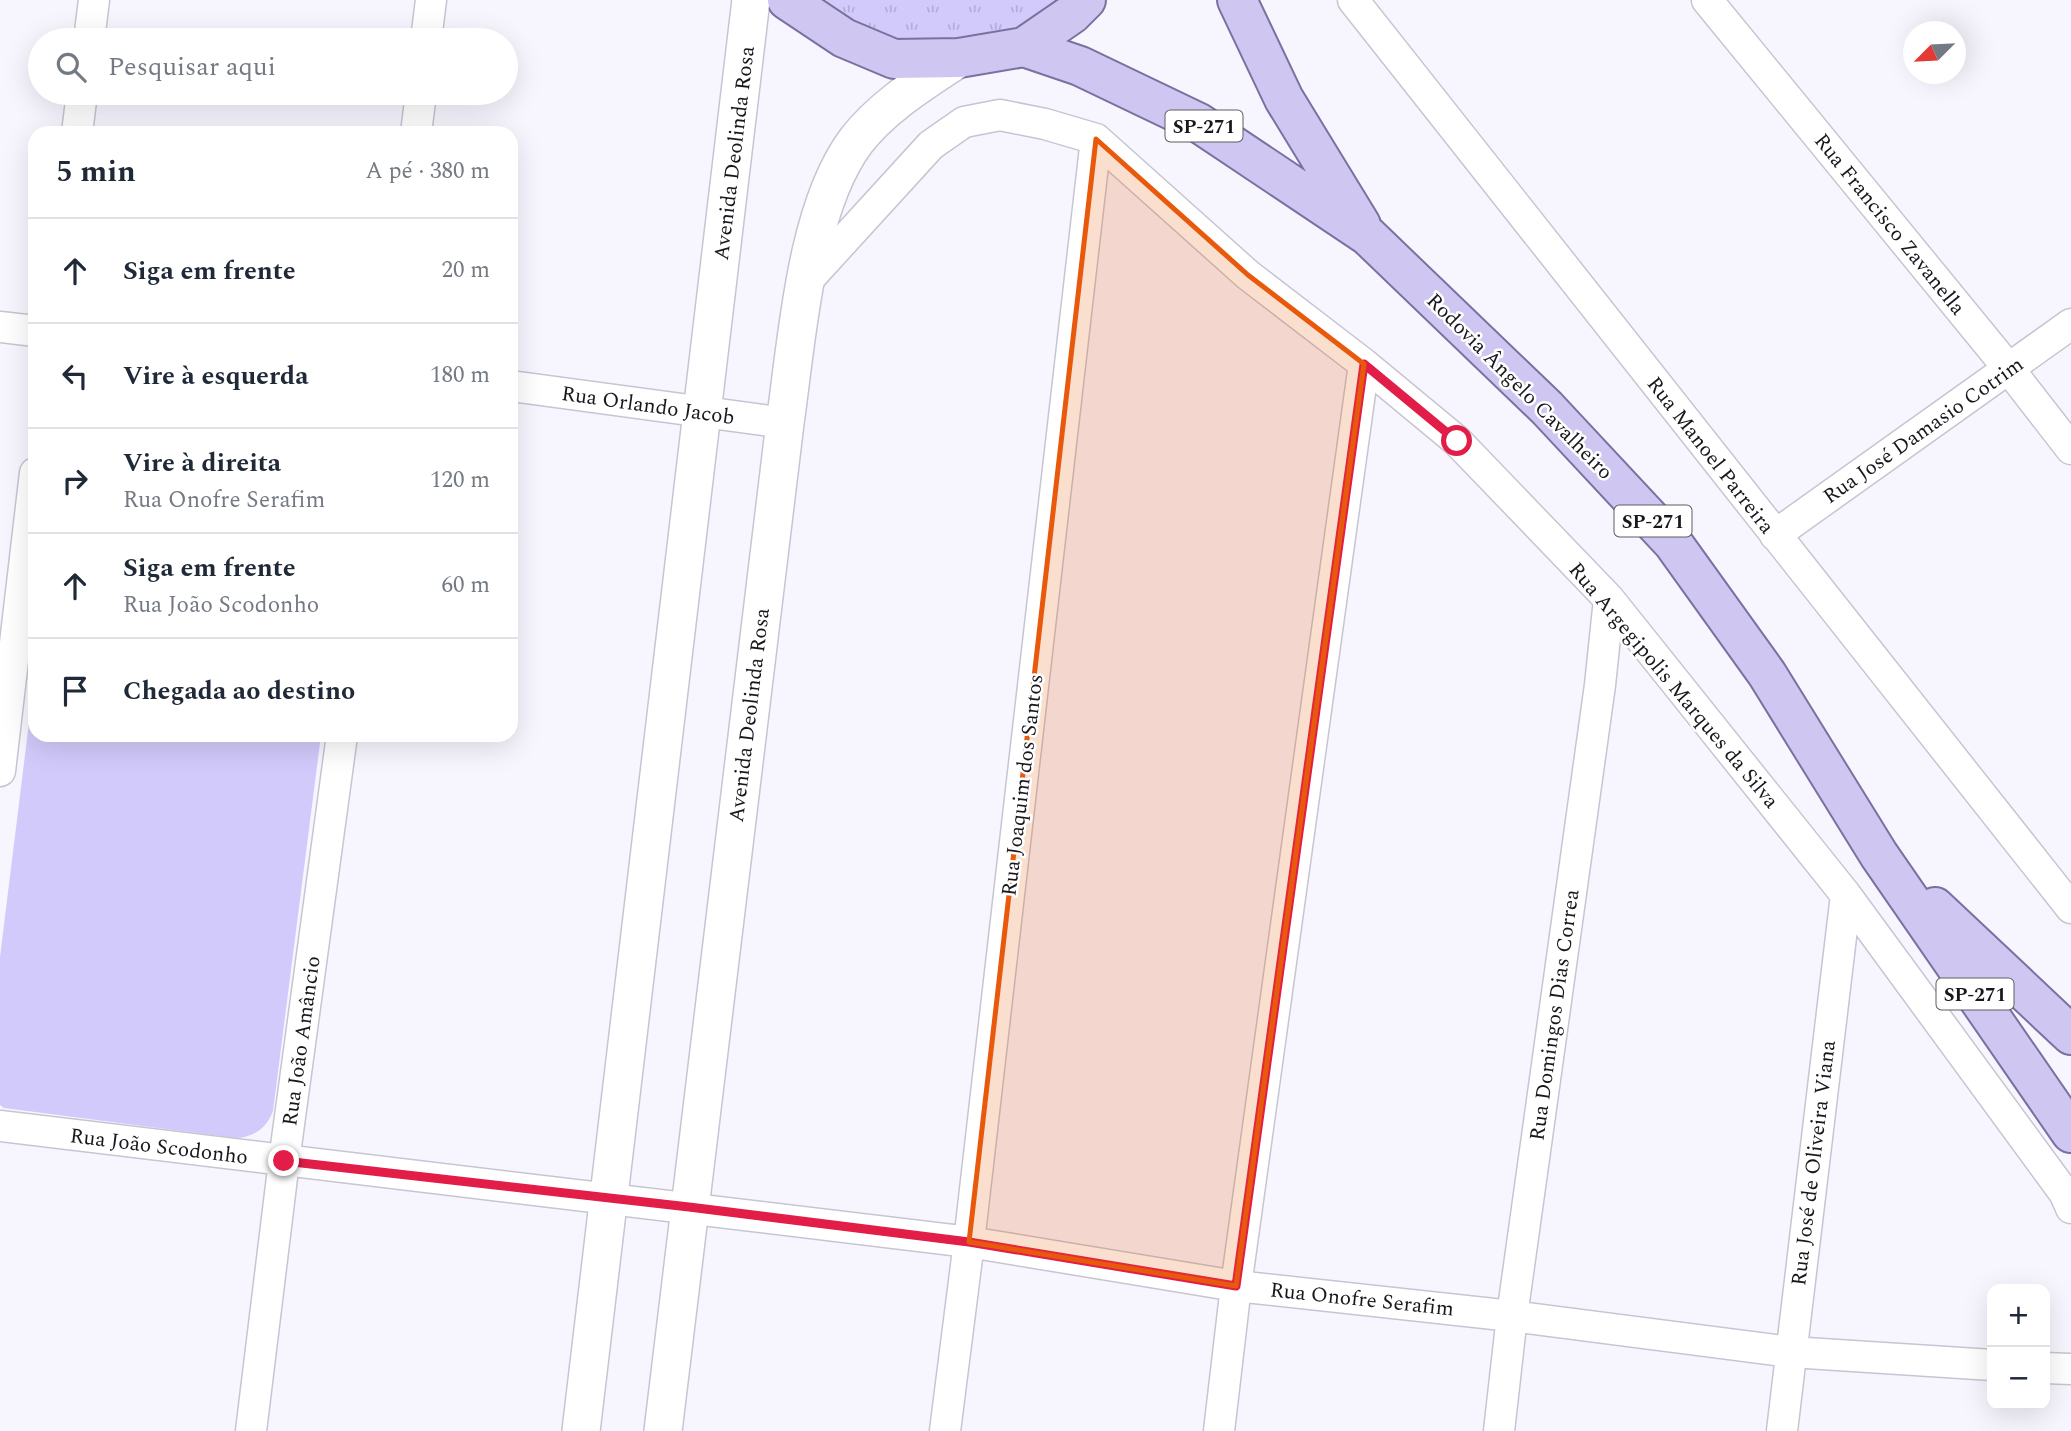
<!DOCTYPE html>
<html lang="pt">
<meta charset="utf-8">
<style>
:root{--surface:#fff;--page:#f2f2f3;--text:#1f2937;--muted:#747a83;--line:#e0e1e3}
body{margin:0;font-family:Spectral,serif;background:var(--page);color:var(--text)}
.controls{position:absolute;right:21px;bottom:21px;display:grid;overflow:hidden;border-radius:14px;box-shadow:0 7px 28px #0002}
.controls button{width:63px;height:63px;display:grid;place-items:center;padding:0;border:0;border-bottom:2px solid var(--line);background:var(--surface);color:var(--text);font:35px sans-serif}
.compass{position:absolute;left:1903px;top:21px;width:63px;height:63px;border-radius:50%;background:var(--surface);box-shadow:0 7px 28px #0002;rotate:246deg}
.stop{position:absolute;width:21px;height:21px;margin:-16px;border:5px solid #e11d48;border-radius:50%;background:#fff}
.stop.end{background:#e11d48;border-color:#fff;box-shadow:0 2px 7px #0008}
.list{margin:0;padding:0;list-style:none}
h2{display:flex;justify-content:space-between;align-items:center;height:91px;margin:0;padding:0 28px;font-size:30px}
h2 small{font-size:23px;font-weight:400;color:var(--muted)}
.list li{display:grid;grid-template-columns:46px 1fr auto;gap:21px;align-items:center;box-sizing:border-box;height:105px;padding:0 28px;border-top:2px solid var(--line)}
.list b{display:block;font-size:26px;white-space:nowrap}
.list p{margin:0;font-size:23px;white-space:nowrap;color:var(--muted)}
.list em{font-size:23px;font-style:normal;color:var(--muted)}
.icon{flex:none;width:38px;height:38px;fill:none;stroke:currentColor;stroke-width:2;stroke-linecap:round;stroke-linejoin:round}
.map{position:relative;flex:none;width:2071px;height:1431px;overflow:hidden}
.search{position:absolute;background:var(--surface);box-shadow:0 7px 28px #0002;left:28px;top:28px;width:490px;height:77px;display:flex;align-items:center;gap:18px;box-sizing:border-box;padding:0 24px;border-radius:38px;color:var(--muted);font-size:26px}
.panel{position:absolute;background:var(--surface);box-shadow:0 7px 28px #0002;left:28px;top:126px;width:490px;height:616px;border-radius:21px}
.map>svg:first-child{display:block}
.green{fill:#d2cafb}
.park{fill:url(#park-tufts)}
.lines{fill:none;stroke-linecap:round;stroke-linejoin:round}
.minor-casing{stroke:#c7c5d2;stroke-width:33}
.tertiary-casing{stroke:#c7c5d2;stroke-width:40}
.primary-casing{stroke:#7a71a1;stroke-width:42}
.minor{stroke:#fff;stroke-width:30}
.tertiary{stroke:#fff;stroke-width:37}
.primary{stroke:#cfc7f1;stroke-width:38}
.route{stroke:#e11d48;stroke-width:9}
.marked{fill:#e8590c;fill-opacity:0.2;stroke:#e8590c;stroke-width:5;stroke-linejoin:round}
.labels{text-anchor:middle;stroke-width:5;stroke-linejoin:round;paint-order:stroke}
.shield{fill:#fff;stroke:#5d5d60;stroke-width:2}
.shield-label{font-size:19px;font-weight:bold;fill:#18171c}
.street-label{font-size:21px;fill:#18171c;stroke:#fff}
</style>
<div class="map">
<svg width="2071" height="1431" viewBox="0 0 2071 1431">
<defs>
<pattern id="park-tufts" width="24" height="20" patternUnits="userSpaceOnUse" patternTransform="scale(1.75)"><rect width="24" height="20" fill="#d2cafb"/><path d="M3 7l-1-3M5 7V3M7 7l1-3M15 17l-1-3M17 17v-4M19 17l1-3" fill="none" stroke="#b4add7"/></pattern>
</defs>
<rect width="100%" height="100%" fill="#f7f6fe"/>
<path class="green" d="M35 674V735H321L273 1111C267 1128 253 1138 235 1138L4 1108 0 1105V957Z"/>
<path class="park" d="M810 0H1064C1015 34 990 44 930 42 907 42 888 40 866 32 847 25 828 10 810 0Z"/>
<g class="lines">
<defs>
<path id="minor" d="M1353 0 2071 908
M1707 0 2009 369 2071 449
M89 40 94 0
M426 40 431 0
M77 133 82 93
M416 133 421 93
M805 283 931 145 964 122 1000 115 1045 124 1096 139 1248 275 1364 364 1457 441 1609 599 1846 895 2065 1194 2071 1208
M0 327 35 331
M511 386 785 423
M1775 535 2071 324
M0 771 35 473
M0 1126 969 1242 1236 1286 1512 1316 1791 1352 1992 1365
M2045 1368 2071 1369
M251 1431 284 1161 342 735
M945 1431 969 1242 1096 139
M1219 1431 1236 1286 1364 364
M1499 1431 1512 1316 1600 685 1609 599
M1782 1431 1846 895"/>
<path id="tertiary" d="M581 1431 751 0
M663 1431 785 423C797 340 805 209 856 141 883 106 923 82 959 58"/>
<path id="primary" d="M787 0 844 38 894 59 959 58 1024 47 1072 14 1086 0
M1237 0 1284 99 1361 225
M1024 47 1080 66 1199 123 1368 236 1547 408 1673 543 1767 674 1879 855 2071 1133
M1935 907 2071 1035"/>
</defs>
<use href="#minor" class="minor-casing"/>
<use href="#tertiary" class="tertiary-casing"/>
<use href="#primary" class="primary-casing"/>
<use href="#minor" class="minor"/>
<use href="#tertiary" class="tertiary"/>
<use href="#primary" class="primary"/>
</g>
<g class="lines">
<path class="route" d="M284 1161 689 1207 969 1242 1236 1286 1364 364 1457 441"/>
</g>
<path class="marked" d="M1096 139 1248 275 1364 364 1236 1286 969 1242Z"/>
<g class="labels">
<g class="shield">
<rect x="1165.5" y="110.5" width="77" height="31" rx="5"/>
<rect x="1614.5" y="505.5" width="77" height="31" rx="5"/>
<rect x="1936.5" y="978.5" width="77" height="31" rx="5"/>
</g>
<g class="shield-label">
<text x="1204" y="133">SP-271</text>
<text x="1653" y="528">SP-271</text>
<text x="1975" y="1001">SP-271</text>
</g>
<g class="street-label">
<text transform="translate(734 153) rotate(-83)" y="7">Avenida Deolinda Rosa</text>
<text transform="translate(1890 224) rotate(51)" y="7">Rua Francisco Zavanella</text>
<text transform="translate(1520 386) rotate(45)" y="7">Rodovia Ângelo Cavalheiro</text>
<text transform="translate(648 405) rotate(8)" y="7">Rua Orlando Jacob</text>
<text transform="translate(1923 430) rotate(-35)" y="7">Rua José Damasio Cotrim</text>
<text transform="translate(1711 455) rotate(52)" y="7">Rua Manoel Parreira</text>
<text transform="translate(1674 685) rotate(50)" y="7">Rua Argegipolis Marques da Silva</text>
<text transform="translate(749 715) rotate(-83)" y="7">Avenida Deolinda Rosa</text>
<text transform="translate(1022 785) rotate(-83)" y="7">Rua Joaquim dos Santos</text>
<text transform="translate(1554 1015) rotate(-82)" y="7">Rua Domingos Dias Correa</text>
<text transform="translate(301 1041) rotate(-82)" y="7">Rua João Amâncio</text>
<text transform="translate(159 1146) rotate(7)" y="7">Rua João Scodonho</text>
<text transform="translate(1813 1163) rotate(-83)" y="7">Rua José de Oliveira Viana</text>
<text transform="translate(1362 1299) rotate(6)" y="7">Rua Onofre Serafim</text>
</g>
</g>
</svg>
<div class="controls">
<button>+</button>
<button>−</button>
</div>
<svg class="compass" viewBox="-18 -18 36 36"><path d="M0-13l5 13h-10z" fill="#e53935"/><path d="M0 13l5-13h-10z" fill="#747a83"/></svg>
<div class="stop" style="left:1457px;top:441px"></div>
<div class="stop end" style="left:284px;top:1161px"></div>
<div class="search"><svg class="icon" aria-label="search" viewBox="0 0 24 24"><circle cx="10" cy="10" r="6"/><path d="M15 15l6 6"/></svg>Pesquisar aqui</div>
<section class="panel">
<h2>5 min<small>A pé · 380 m</small></h2>
<ul class="list">
<li><svg class="icon" aria-label="ahead" viewBox="0 0 24 24"><path d="M12 20V5M6 11l6-6 6 6"/></svg><div><b>Siga em frente</b></div><em>20 m</em></li>
<li><svg class="icon" aria-label="left" viewBox="0 0 24 24"><path d="M17 20v-9H6M10 6l-5 5 5 5"/></svg><div><b>Vire à esquerda</b></div><em>180 m</em></li>
<li><svg class="icon" aria-label="right" viewBox="0 0 24 24"><path d="M7 20v-9h11M14 6l5 5-5 5"/></svg><div><b>Vire à direita</b><p>Rua Onofre Serafim</p></div><em>120 m</em></li>
<li><svg class="icon" aria-label="ahead" viewBox="0 0 24 24"><path d="M12 20V5M6 11l6-6 6 6"/></svg><div><b>Siga em frente</b><p>Rua João Scodonho</p></div><em>60 m</em></li>
<li><svg class="icon" aria-label="arrive" viewBox="0 0 24 24"><path d="M6 21V4h12l-3 4 3 4H6"/></svg><div><b>Chegada ao destino</b></div></li>
</ul>
</section>
</div>
